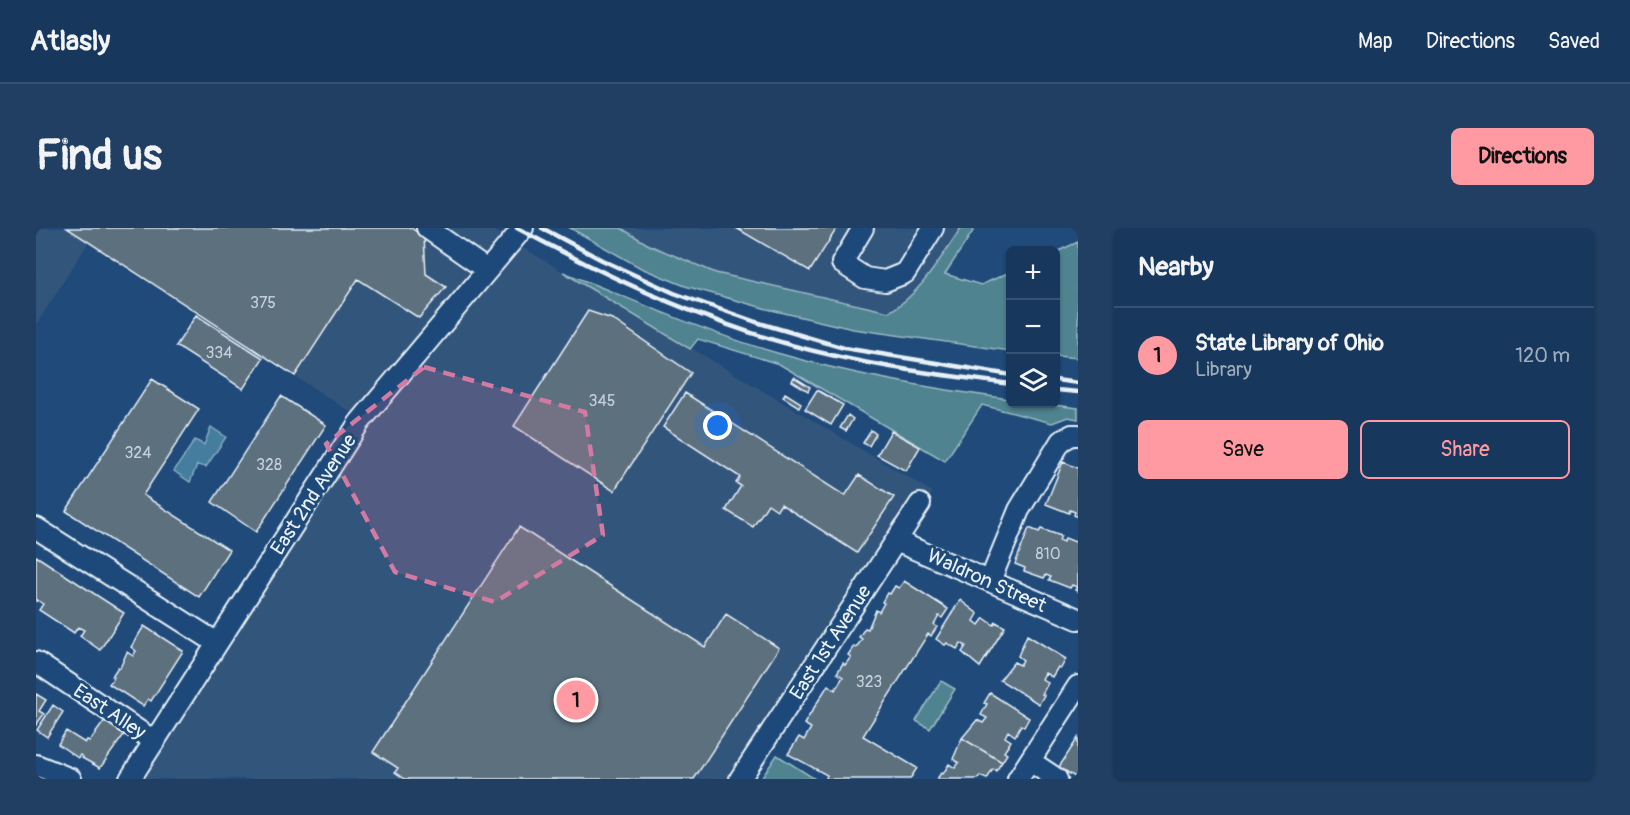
<!DOCTYPE html>
<meta charset="utf-8">
<style>
:root{--surface:#17385c;--page:#203f62;--text:#f1f3f6;--muted:#9eacbb;--line:#365272;--accent:#ff9aa2}
body{margin:0;font-family:Pangolin,sans-serif;background:var(--page);color:var(--text)}
.controls{position:absolute;right:18px;top:18px;display:grid;overflow:hidden;border-radius:9px;box-shadow:0 2px 4px #0004}
.controls button{width:54px;height:54px;display:grid;place-items:center;padding:0;border:0;border-bottom:2px solid var(--line);background:var(--surface);color:var(--text);font:30px sans-serif}
.you{position:absolute;left:682px;top:198px;width:21px;height:21px;margin:-15px;border:4px solid #fff;border-radius:50%;background:#1a73e8;box-shadow:0 0 0 9px #1a73e833}
.badge{display:grid;place-items:center;width:39px;height:39px;border-radius:50%;background:var(--accent);color:#111;font-size:20px;font-weight:700}
.pin{position:absolute;translate:-50% -50%;border:3px solid #fff;box-shadow:0 2px 6px #0006}
.list{margin:0;padding:0;list-style:none}
h2{display:flex;justify-content:space-between;align-items:center;height:78px;margin:0;padding:0 24px;font-size:26px}
h2 small{font-size:20px;font-weight:400;color:var(--muted)}
.list li{display:grid;grid-template-columns:39px 1fr auto;gap:18px;align-items:center;box-sizing:border-box;height:96px;padding:0 24px;border-top:2px solid var(--line)}
.list b{display:block;font-size:22px;white-space:nowrap}
.list p{margin:0;font-size:20px;white-space:nowrap;color:var(--muted)}
.list em{font-size:20px;font-style:normal;color:var(--muted)}
.actions{display:flex;gap:12px;padding:18px 24px}
.actions a{flex:1;padding:14px 0;border:2px solid var(--accent);border-radius:9px;text-align:center;font-size:21px;color:var(--accent)}
.actions .main{background:var(--accent);color:#111}
.icon{flex:none;width:33px;height:33px;fill:none;stroke:currentColor;stroke-width:2;stroke-linecap:round;stroke-linejoin:round}
.map{position:relative;flex:none;width:1042px;height:551px;overflow:hidden;border-radius:9px}
header{display:flex;align-items:center;gap:36px;box-sizing:border-box;height:84px;padding:0 30px;background:var(--surface);border-bottom:2px solid var(--line)}
header strong{font-size:28px}
nav{display:flex;gap:33px;margin-inline-start:auto;font-size:21px}
.intro{display:flex;align-items:center;justify-content:space-between;box-sizing:border-box;height:144px;padding:0 36px}
h1{margin:0;font-size:42px}
.button{padding:15px 27px;border-radius:9px;background:var(--accent);color:#111;font-size:21px;font-weight:700}
main{display:flex;gap:36px;padding:0 36px}
aside{flex:1;background:var(--surface);border-radius:9px;box-shadow:0 2px 4px #0004}
.map>svg:first-child{display:block}
.built{fill:#31557b}
.green{fill:#4f8390;stroke:#9cbac4;stroke-width:1.5}
.water{fill:#447d9e;stroke:#86abc2;stroke-width:1.5}
.building{fill:#5c6f7e;stroke:#e8f1f8;stroke-width:1.5}
.lines{fill:none;stroke-linecap:round;stroke-linejoin:round}
.minor-casing{stroke:#e8f1f8;stroke-width:24}
.minor{stroke:#1f4a7a;stroke-width:20}
.rail{stroke:#e8f1f8;stroke-width:4.5}
.marked{fill:#d37aa2;fill-opacity:0.2;stroke:#d37aa2;stroke-width:4.5;stroke-dasharray:12 8;stroke-linejoin:round}
.labels{text-anchor:middle;stroke-width:6;stroke-linejoin:round;paint-order:stroke}
.number-label{font-size:16px;fill:#c5d0da}
.street-label{font-size:20px;fill:#e8f1f8;stroke:#1f4a7a}
</style>
<header>
<strong>Atlasly</strong>
<nav><a>Map</a><a>Directions</a><a>Saved</a></nav>
</header>
<div class="intro"><h1>Find us</h1><a class="button">Directions</a></div>
<main>
<div class="map">
<svg width="1042" height="551" viewBox="0 0 1042 551">
<rect width="100%" height="100%" fill="#1f4a7a"/>
<filter id="ink" filterUnits="userSpaceOnUse"><feTurbulence type="fractalNoise" baseFrequency=".0167" numOctaves="2"/><feDisplacementMap in="SourceGraphic" scale="12" xChannelSelector="R" yChannelSelector="G"/><feConvolveMatrix kernelMatrix="1 2 1 2 8 2 1 2 1" color-interpolation-filters="sRGB"/></filter>
<g filter="url(#ink)">
<path class="built" d="M0 0H454L897 264 870 300 705 551H93L322 189 52 15 0 97Z
M585 0H925L901 36 868 75 853 84 680 45 613 17Z"/>
<path class="green" d="M534 0H585L613 17 680 45 853 84C885 66 905 29 925 0H939L909 46 945 57 974 44V123L817 101 731 81 649 58 605 40Z
M1042 14V130L1020 128V24Z
M527 44C598 72 668 104 741 125 817 147 896 161 974 171L975 176H1009L1042 180V191L1032 189 1016 195 946 177 909 233 743 136 662 111 654 121Z
M905 453 919 461 894 501 880 493Z
M741 527 779 551H725Z"/>
<path class="water" d="M175 199 190 209 170 239 161 237 154 254 138 243 159 212 168 217Z"/>
<path class="building" d="M31 0H375L388 9 390 46 410 59 383 90 322 51 259 148Z
M700 0H801L774 43Z
M552 83 576 91 655 145 578 263 478 198Z
M160 87 227 130 207 161 140 118Z
M758 149 774 159 772 163 756 153Z
M116 151 163 181 107 267 193 322 163 369 30 283Z
M781 162 807 177 795 197 769 181Z
M649 165 809 268 823 247 858 269 821 325 745 276 741 282 732 276 717 299 690 282 705 258 700 255 704 249 627 199Z
M749 165 765 175 763 179 747 169Z
M245 168 290 197 220 304 176 274Z
M812 187 817 191 810 203 804 200Z
M835 202 840 206 833 218 827 215Z
M855 203 884 219 870 243 841 227Z
M1027 234 1042 240V289L1038 287 1039 284 1034 282 1033 285 1010 276Z
M483 299 669 419 690 386 743 420 658 551H369L359 544 362 540 337 524Z
M993 300 1003 304 1005 301 1025 308 1023 312 1028 314 1029 310 1042 315V363L1039 362 1041 359 1036 357 1034 360 1013 352 1015 349 1010 347 1008 350 988 343 989 340 979 336Z
M0 328 88 385 64 422 44 408 48 402 42 399 38 405 3 382 7 376 1 372 0 374Z
M868 353 912 381 906 390 903 388 898 397 901 399 895 408 892 406 827 508 881 540 874 551H791L790 550 791 547 752 526 763 509 768 512 775 500 768 496 792 457 799 462 807 449 801 445 807 435 809 437 815 429 812 427 818 418 820 420 826 411 823 409 829 400 832 401 840 382 843 384 848 375 846 374 851 365 854 366 859 358 863 360Z
M924 372 942 386 938 393 943 397 948 390 958 397 960 394 969 399 944 439 926 424 930 418 925 415 921 421 911 415 909 417 900 411Z
M108 398 147 423 115 473 112 471 107 478 73 456 78 449 76 448 82 439 84 440 91 424 97 428 100 423 95 419Z
M991 407 1030 431 1025 440 1022 439 1016 449 1009 445 1006 451 1012 455 1006 466 1008 467 1003 476 964 452 978 434 984 437 987 432 982 428Z
M954 465 993 490 988 499 985 497 979 508 972 503 969 509 975 513 968 524 971 526 966 534 926 510 941 492 947 495 951 490 945 487 951 476 948 475Z
M0 466 10 472 3 483 8 486 0 497Z
M17 477 27 484 11 509 1 502Z
M72 488 92 501 64 540 46 530 47 529 44 527 42 530 22 516 30 503 49 515 51 512 54 513Z
M926 510 966 534 960 543 957 541 951 551 944 548 942 551H901L905 545 907 546 913 536 919 540 923 535 917 531Z
M1042 510V551L1023 539Z"/>
<g class="lines">
<defs>
<path id="minor" d="M391 0 451 42
M827 0 806 35 829 50 849 53 869 45 897 0
M0 300 181 415
M860 313 1042 391
M954 353 983 282 1008 241 1025 213 1036 207H1042
M0 434 118 513
M994 533 1021 551
M0 537 35 551
M94 551 323 195 487 0
M704 551 884 276
M982 551 1042 458"/>
</defs>
<use href="#minor" class="minor-casing"/>
<use href="#minor" class="minor"/>
<path class="rail" d="M481 0C581 54 684 102 795 127 854 141 914 148 975 156
M506 0 566 32 638 65 720 94 808 120 975 147
M1020 152 1042 155
M1020 162 1042 164"/>
</g>
</g>
<path class="marked" d="M388 139 549 184 567 307 459 374 359 344 290 216Z"/>
<g class="labels">
<g class="number-label">
<text x="227" y="80">375</text>
<text x="183" y="130">334</text>
<text x="566" y="178">345</text>
<text x="102" y="230">324</text>
<text x="233" y="242">328</text>
<text x="1012" y="331">810</text>
<text x="833" y="459">323</text>
</g>
<g class="street-label">
<text transform="translate(277 266) rotate(-57)" y="7">East 2nd Avenue</text>
<text transform="translate(951 352) rotate(24)" y="7">Waldron Street</text>
<text transform="translate(794 414) rotate(-57)" y="7">East 1st Avenue</text>
<text transform="translate(74 483) rotate(34)" y="7">East Alley</text>
</g>
</g>
</svg>
<div class="controls">
<button>+</button>
<button>−</button>
<button><svg class="icon" aria-label="layers" viewBox="0 0 24 24"><path d="M12 4l9 5-9 5-9-5zM3 14l9 5 9-5"/></svg></button>
</div>
<div class="you"></div>
<div class="pin badge" style="left:540px;top:472px">1</div>
</div>
<aside>
<h2>Nearby<small></small></h2>
<ul class="list">
<li><span class="badge">1</span><div><b>State Library of Ohio</b><p>Library</p></div><em>120 m</em></li>
</ul>
<div class="actions"><a class="main">Save</a><a>Share</a></div>
</aside>
</main>
